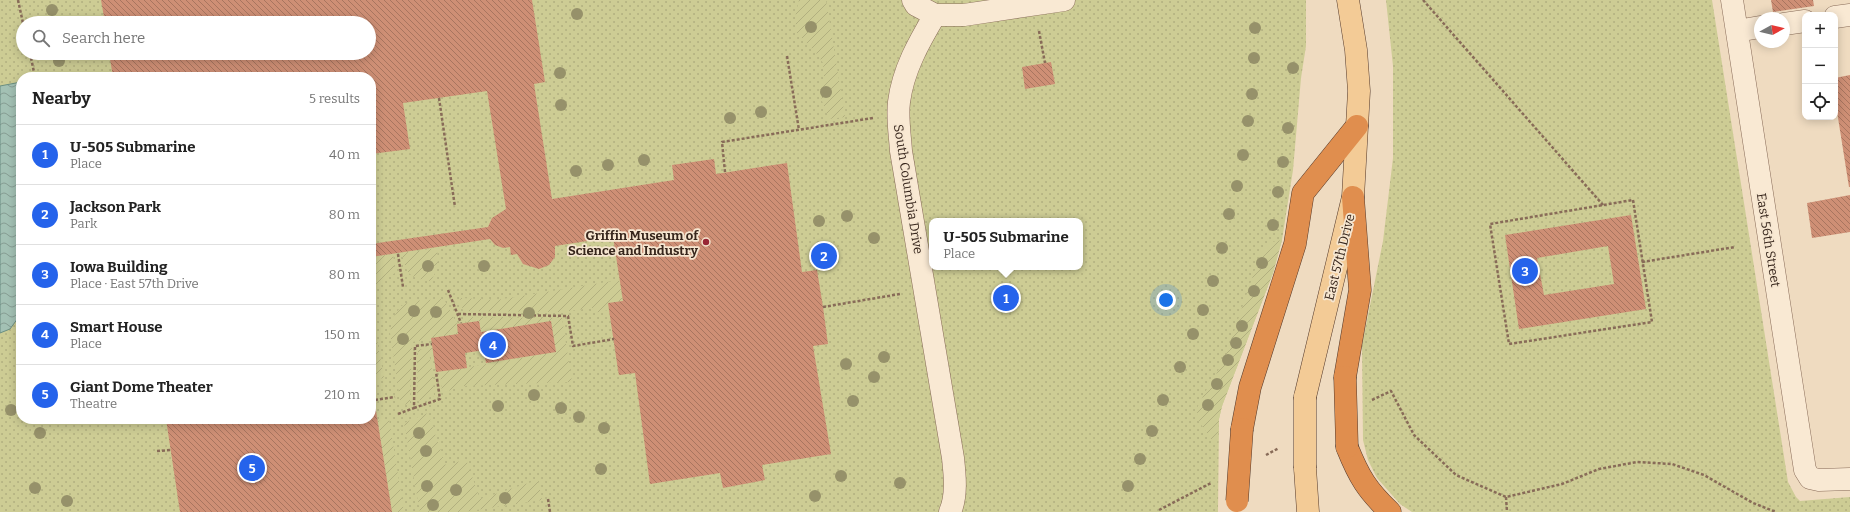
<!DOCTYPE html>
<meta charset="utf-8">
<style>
:root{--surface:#fff;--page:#f2f2f2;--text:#222;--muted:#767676;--line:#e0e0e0;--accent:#2563eb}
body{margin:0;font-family:Bitter,serif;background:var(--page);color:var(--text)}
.controls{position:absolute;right:12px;top:12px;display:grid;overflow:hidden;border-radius:8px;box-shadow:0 2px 10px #0003}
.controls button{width:36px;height:36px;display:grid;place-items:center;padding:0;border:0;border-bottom:1px solid var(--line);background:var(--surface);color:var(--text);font:20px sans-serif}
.compass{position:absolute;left:1754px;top:12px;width:36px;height:36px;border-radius:50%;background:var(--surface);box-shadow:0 2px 10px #0003;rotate:82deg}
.you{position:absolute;left:1166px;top:300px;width:14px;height:14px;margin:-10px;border:3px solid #fff;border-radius:50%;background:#1a73e8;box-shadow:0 0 0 6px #1a73e833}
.badge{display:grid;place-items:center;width:26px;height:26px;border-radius:50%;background:var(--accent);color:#fff;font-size:13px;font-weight:700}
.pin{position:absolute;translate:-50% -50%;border:2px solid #fff;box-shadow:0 1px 4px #0006}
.popup{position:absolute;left:929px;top:218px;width:154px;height:52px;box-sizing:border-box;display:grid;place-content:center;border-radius:8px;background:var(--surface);filter:drop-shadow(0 1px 3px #0005);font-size:13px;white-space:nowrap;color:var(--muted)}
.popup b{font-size:15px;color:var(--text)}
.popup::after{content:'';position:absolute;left:50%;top:100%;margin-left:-8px;border:8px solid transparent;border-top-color:var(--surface)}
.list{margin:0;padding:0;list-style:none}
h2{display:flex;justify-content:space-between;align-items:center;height:52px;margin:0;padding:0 16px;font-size:17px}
h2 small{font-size:13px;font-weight:400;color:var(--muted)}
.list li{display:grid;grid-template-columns:26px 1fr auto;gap:12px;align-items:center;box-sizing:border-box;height:60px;padding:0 16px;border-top:1px solid var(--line)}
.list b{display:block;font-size:15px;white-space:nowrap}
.list p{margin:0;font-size:13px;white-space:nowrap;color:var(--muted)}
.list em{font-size:13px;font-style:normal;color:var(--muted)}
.icon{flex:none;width:22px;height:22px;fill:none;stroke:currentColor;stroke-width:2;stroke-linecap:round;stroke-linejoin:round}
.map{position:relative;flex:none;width:1850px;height:512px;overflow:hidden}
.search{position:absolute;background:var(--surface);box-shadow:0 2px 10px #0003;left:16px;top:16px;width:360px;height:44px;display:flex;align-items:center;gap:10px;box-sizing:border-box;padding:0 14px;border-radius:22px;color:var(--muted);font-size:15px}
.panel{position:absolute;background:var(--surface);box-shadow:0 2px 10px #0003;left:16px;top:72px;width:360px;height:352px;border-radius:16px}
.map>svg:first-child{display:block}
.grass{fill:url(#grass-dots);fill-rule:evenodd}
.garden{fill:url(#garden-furrows)}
.water{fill:url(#water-waves);stroke:#6a8e81}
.building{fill:url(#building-back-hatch);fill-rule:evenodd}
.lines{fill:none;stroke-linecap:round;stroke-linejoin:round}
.minor-casing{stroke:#886b58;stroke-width:23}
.major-casing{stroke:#553a2c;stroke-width:23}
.highway-casing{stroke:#553a2c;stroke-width:23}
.path{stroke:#886b58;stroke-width:2.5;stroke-dasharray:3 2;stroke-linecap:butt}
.minor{stroke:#f9e9d3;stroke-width:22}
.major{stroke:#f3cb96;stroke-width:22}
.highway{stroke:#e08e4e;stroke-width:22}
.major-bridge-casing{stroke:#553a2c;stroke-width:23;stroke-linecap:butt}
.highway-bridge-casing{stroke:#553a2c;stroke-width:23;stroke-linecap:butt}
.major-bridge{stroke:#f3cb96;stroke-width:22}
.highway-bridge{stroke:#e08e4e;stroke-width:22}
.tree{fill:#96916a}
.poi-dot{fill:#982735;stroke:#f6e6d0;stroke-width:1.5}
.labels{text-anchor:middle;stroke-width:3.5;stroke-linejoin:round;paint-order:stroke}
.street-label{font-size:13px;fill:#37261c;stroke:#f6e6d0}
.poi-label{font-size:13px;font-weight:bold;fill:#37261c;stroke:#f6e6d0;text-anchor:end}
</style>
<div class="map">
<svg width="1850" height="512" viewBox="0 0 1850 512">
<defs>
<pattern id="grass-dots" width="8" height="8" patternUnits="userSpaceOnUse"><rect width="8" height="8" fill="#cdcc94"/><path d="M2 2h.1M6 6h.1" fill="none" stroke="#b1af7f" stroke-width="1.8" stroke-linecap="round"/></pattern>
<pattern id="garden-furrows" width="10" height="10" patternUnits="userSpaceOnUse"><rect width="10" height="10" fill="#cdcc94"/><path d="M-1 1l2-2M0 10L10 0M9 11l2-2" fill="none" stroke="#b1af7f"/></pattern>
<pattern id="water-waves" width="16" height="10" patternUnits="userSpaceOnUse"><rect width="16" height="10" fill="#a3c1b4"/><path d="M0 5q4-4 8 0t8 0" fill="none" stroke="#869d92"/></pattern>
<pattern id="building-back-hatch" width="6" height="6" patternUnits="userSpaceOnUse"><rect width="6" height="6" fill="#ce8f75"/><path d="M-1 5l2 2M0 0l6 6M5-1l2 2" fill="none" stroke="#a8755f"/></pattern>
</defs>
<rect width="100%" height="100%" fill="#efdbc0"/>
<path class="grass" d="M0 0H1306V46L1301 78 1293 170 1282 240 1273 273 1222 406 1219 419 1218 512H0ZM23 23H369V53H23ZM21 77H371V419H21ZM932 221H1080V267H932Z
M1386 0H1712L1788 482 1796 497 1800 501 1850 497V512H1412L1400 504 1377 478 1368 460 1363 440 1362 345 1383 241 1393 158V66Z"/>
<path class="garden" d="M799 0H826L845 117 829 119 822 101 820 88 824 77 823 63 817 54 797 33 795 18Z
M1282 240 1273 273 1222 406 1219 419 1218 441 1214 443 1200 423 1197 414 1198 406 1208 387 1214 379 1227 352 1261 252 1272 242Z
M437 248 438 267 431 281C409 278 406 274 402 253Z
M393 254 395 273C388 277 380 281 376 288 368 303 381 359 384 378L372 380 371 257Z
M619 280 623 301 608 303 609 310 593 313 592 308 561 312 463 311 460 298 497 300Z
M444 299 457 324 458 334 412 342 410 403 401 406 390 333 393 318 401 306 411 301Z
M464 317 562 318 572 382 462 386 442 393 440 372 555 352 550 321 481 332 479 321 466 323Z
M432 347 433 351 429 352 433 376 434 396 417 401 418 350Z
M428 413 446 466 466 459 480 499 538 480 542 500 463 512H420L404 423Z
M389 419 404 512H392L378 421Z"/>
<path class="water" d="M21 82V314L10 329 0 333V86Z"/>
<path class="building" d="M101 0H532L545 82 534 84 552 199 674 180 672 165 714 159 716 174 787 163 802 272 817 270 823 307 828 344 813 346 831 454 762 465 765 480 723 488 720 473 650 484 635 373 619 375 618 370 608 303 623 301 613 237 555 246V257L549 265 539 269 523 264 517 254 511 255 510 247 503 248 495 245 490 239 371 257V244L488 227 492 218 506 209 487 91 403 103 410 149 371 154V77H113L109 53H369V23H105Z
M1771 0H1813L1814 6 1773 12Z
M1051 62 1055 84 1025 89 1022 67Z
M1850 75V187H1849L1835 99V78Z
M1850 195V232L1812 238 1807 203Z
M1631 215 1646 309 1519 329 1505 235ZM1608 246 1614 284 1544 295 1537 258Z
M479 321 481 332 551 321 556 352 486 363 484 350 465 353 467 368 436 372 431 338 458 334 457 324Z
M371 379 392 512H180L166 419H371Z"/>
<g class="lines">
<defs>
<path id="minor" d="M913 0 916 5 935 15H964L1064 0
M1732 0 1805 470 1810 478 1819 480 1850 479
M935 15C919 42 903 70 899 102 897 118 900 135 901 151L953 458C955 476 957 496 950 512
M1835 17 1850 15
M1784 24 1805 21
M1737 31 1760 27"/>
<path id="major" d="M1305 397 1353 197 1359 91 1356 50 1348 0
M1305 468 1308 512"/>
<path id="highway" d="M1345 377 1360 290 1353 197
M1242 429 1250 387 1295 244 1303 193 1357 126
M1347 447C1359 477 1367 490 1390 512"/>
</defs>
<use href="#minor" class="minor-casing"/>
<use href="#major" class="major-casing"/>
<use href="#highway" class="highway-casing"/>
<path class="path" d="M18 0 23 23
M1423 0 1603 205
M1039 31 1045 63
M30 53 35 77
M787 56 799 130
M439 98 455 207
M725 172 722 142 873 118
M1633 200 1652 322 1509 344 1490 224Z
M398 254 403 287
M1642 262 1735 247
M448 290 461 323
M823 307 900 294
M458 314 568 316 573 346 614 339
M375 400 395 397
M1372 400 1391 391 1414 435 1456 475 1506 497 1562 484 1599 469 1637 462 1672 464 1704 475 1753 503 1776 512
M414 408 440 399 436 372
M398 414 414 408 415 346 432 344
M157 451 171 450
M1266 455 1279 448
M1506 497 1507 512
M548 499 550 512
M1159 510 1211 483"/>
<use href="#minor" class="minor"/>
<use href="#major" class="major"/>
<use href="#highway" class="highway"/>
<defs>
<path id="major-bridge" d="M1305 397V468"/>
<path id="highway-bridge" d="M1345 377 1347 447
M1237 501 1242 429"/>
</defs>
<use href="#major-bridge" class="major-bridge-casing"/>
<use href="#highway-bridge" class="highway-bridge-casing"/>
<use href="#major-bridge" class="major-bridge"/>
<use href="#highway-bridge" class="highway-bridge"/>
</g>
<g class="tree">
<circle cx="52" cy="10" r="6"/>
<circle cx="577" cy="14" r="6"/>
<circle cx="811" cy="27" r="6"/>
<circle cx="1255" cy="28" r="6"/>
<circle cx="1254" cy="58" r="6"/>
<circle cx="59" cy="61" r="6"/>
<circle cx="1293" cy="68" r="6"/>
<circle cx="560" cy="73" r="6"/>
<circle cx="826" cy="92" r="6"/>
<circle cx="1252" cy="94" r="6"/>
<circle cx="561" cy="105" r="6"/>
<circle cx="761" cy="112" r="6"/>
<circle cx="730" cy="118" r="6"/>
<circle cx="1248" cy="121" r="6"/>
<circle cx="1288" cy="128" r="6"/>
<circle cx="1243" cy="155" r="6"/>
<circle cx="644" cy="160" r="6"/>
<circle cx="1283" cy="162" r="6"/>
<circle cx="608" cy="165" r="6"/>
<circle cx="576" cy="171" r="6"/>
<circle cx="1237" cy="186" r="6"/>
<circle cx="1278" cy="192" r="6"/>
<circle cx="1229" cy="214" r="6"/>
<circle cx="847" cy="216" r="6"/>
<circle cx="819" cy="221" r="6"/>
<circle cx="1273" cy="225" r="6"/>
<circle cx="874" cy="238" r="6"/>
<circle cx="1222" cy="248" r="6"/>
<circle cx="1262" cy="263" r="6"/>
<circle cx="428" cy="266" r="6"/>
<circle cx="484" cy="266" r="6"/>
<circle cx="1213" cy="281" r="6"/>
<circle cx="1254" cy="291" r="6"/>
<circle cx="1203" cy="310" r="6"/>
<circle cx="414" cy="311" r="6"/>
<circle cx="436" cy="312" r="6"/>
<circle cx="529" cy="313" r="6"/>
<circle cx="1242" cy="326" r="6"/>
<circle cx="1193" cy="334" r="6"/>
<circle cx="403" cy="339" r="6"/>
<circle cx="1236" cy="343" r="6"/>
<circle cx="884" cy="357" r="6"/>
<circle cx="1228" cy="360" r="6"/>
<circle cx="846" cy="364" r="6"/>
<circle cx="1180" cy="367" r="6"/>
<circle cx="874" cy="377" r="6"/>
<circle cx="1217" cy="384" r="6"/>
<circle cx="534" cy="395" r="6"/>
<circle cx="1163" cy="400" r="6"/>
<circle cx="853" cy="401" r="6"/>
<circle cx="1208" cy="405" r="6"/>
<circle cx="498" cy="406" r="6"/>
<circle cx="561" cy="408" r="6"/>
<circle cx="11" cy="410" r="6"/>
<circle cx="579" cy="417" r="6"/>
<circle cx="604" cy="428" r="6"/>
<circle cx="1152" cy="431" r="6"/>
<circle cx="40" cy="433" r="6"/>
<circle cx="419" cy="433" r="6"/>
<circle cx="426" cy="451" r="6"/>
<circle cx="1140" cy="459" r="6"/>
<circle cx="601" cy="469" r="6"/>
<circle cx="841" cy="476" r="6"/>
<circle cx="900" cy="483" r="6"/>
<circle cx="427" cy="486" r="6"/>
<circle cx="1128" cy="486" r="6"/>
<circle cx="35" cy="488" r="6"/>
<circle cx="456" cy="490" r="6"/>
<circle cx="815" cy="496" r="6"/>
<circle cx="505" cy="498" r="6"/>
<circle cx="67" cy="501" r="6"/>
<circle cx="433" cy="505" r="6"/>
</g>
<circle class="poi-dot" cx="706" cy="242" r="4"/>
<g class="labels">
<g class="street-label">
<text transform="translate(909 189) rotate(81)" y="5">South Columbia Drive</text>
<text transform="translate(1769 240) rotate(81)" y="5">East 56th Street</text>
<text transform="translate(1339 257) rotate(-76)" y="5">East 57th Drive</text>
</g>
<g class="poi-label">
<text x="698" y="240">Griffin Museum of<tspan x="698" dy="15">Science and Industry</tspan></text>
</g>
</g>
</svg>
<div class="controls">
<button>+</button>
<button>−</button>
<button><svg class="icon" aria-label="locate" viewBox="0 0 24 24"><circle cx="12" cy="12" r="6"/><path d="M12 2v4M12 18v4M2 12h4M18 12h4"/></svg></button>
</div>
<svg class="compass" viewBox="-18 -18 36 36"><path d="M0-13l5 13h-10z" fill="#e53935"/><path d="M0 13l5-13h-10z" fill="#767676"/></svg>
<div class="you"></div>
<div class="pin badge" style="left:1006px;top:298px">1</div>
<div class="popup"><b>U-505 Submarine</b>Place</div>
<div class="pin badge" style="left:824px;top:256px">2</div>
<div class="pin badge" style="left:1525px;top:271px">3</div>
<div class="pin badge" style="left:493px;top:345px">4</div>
<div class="pin badge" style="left:252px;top:468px">5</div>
<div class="search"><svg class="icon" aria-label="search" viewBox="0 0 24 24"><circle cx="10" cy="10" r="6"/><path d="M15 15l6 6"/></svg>Search here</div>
<section class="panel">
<h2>Nearby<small>5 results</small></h2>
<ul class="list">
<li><span class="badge">1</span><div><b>U-505 Submarine</b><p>Place</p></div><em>40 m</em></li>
<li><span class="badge">2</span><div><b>Jackson Park</b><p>Park</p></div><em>80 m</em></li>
<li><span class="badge">3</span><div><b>Iowa Building</b><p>Place · East 57th Drive</p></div><em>80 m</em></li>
<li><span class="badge">4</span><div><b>Smart House</b><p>Place</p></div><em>150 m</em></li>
<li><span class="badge">5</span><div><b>Giant Dome Theater</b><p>Theatre</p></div><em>210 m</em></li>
</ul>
</section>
</div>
